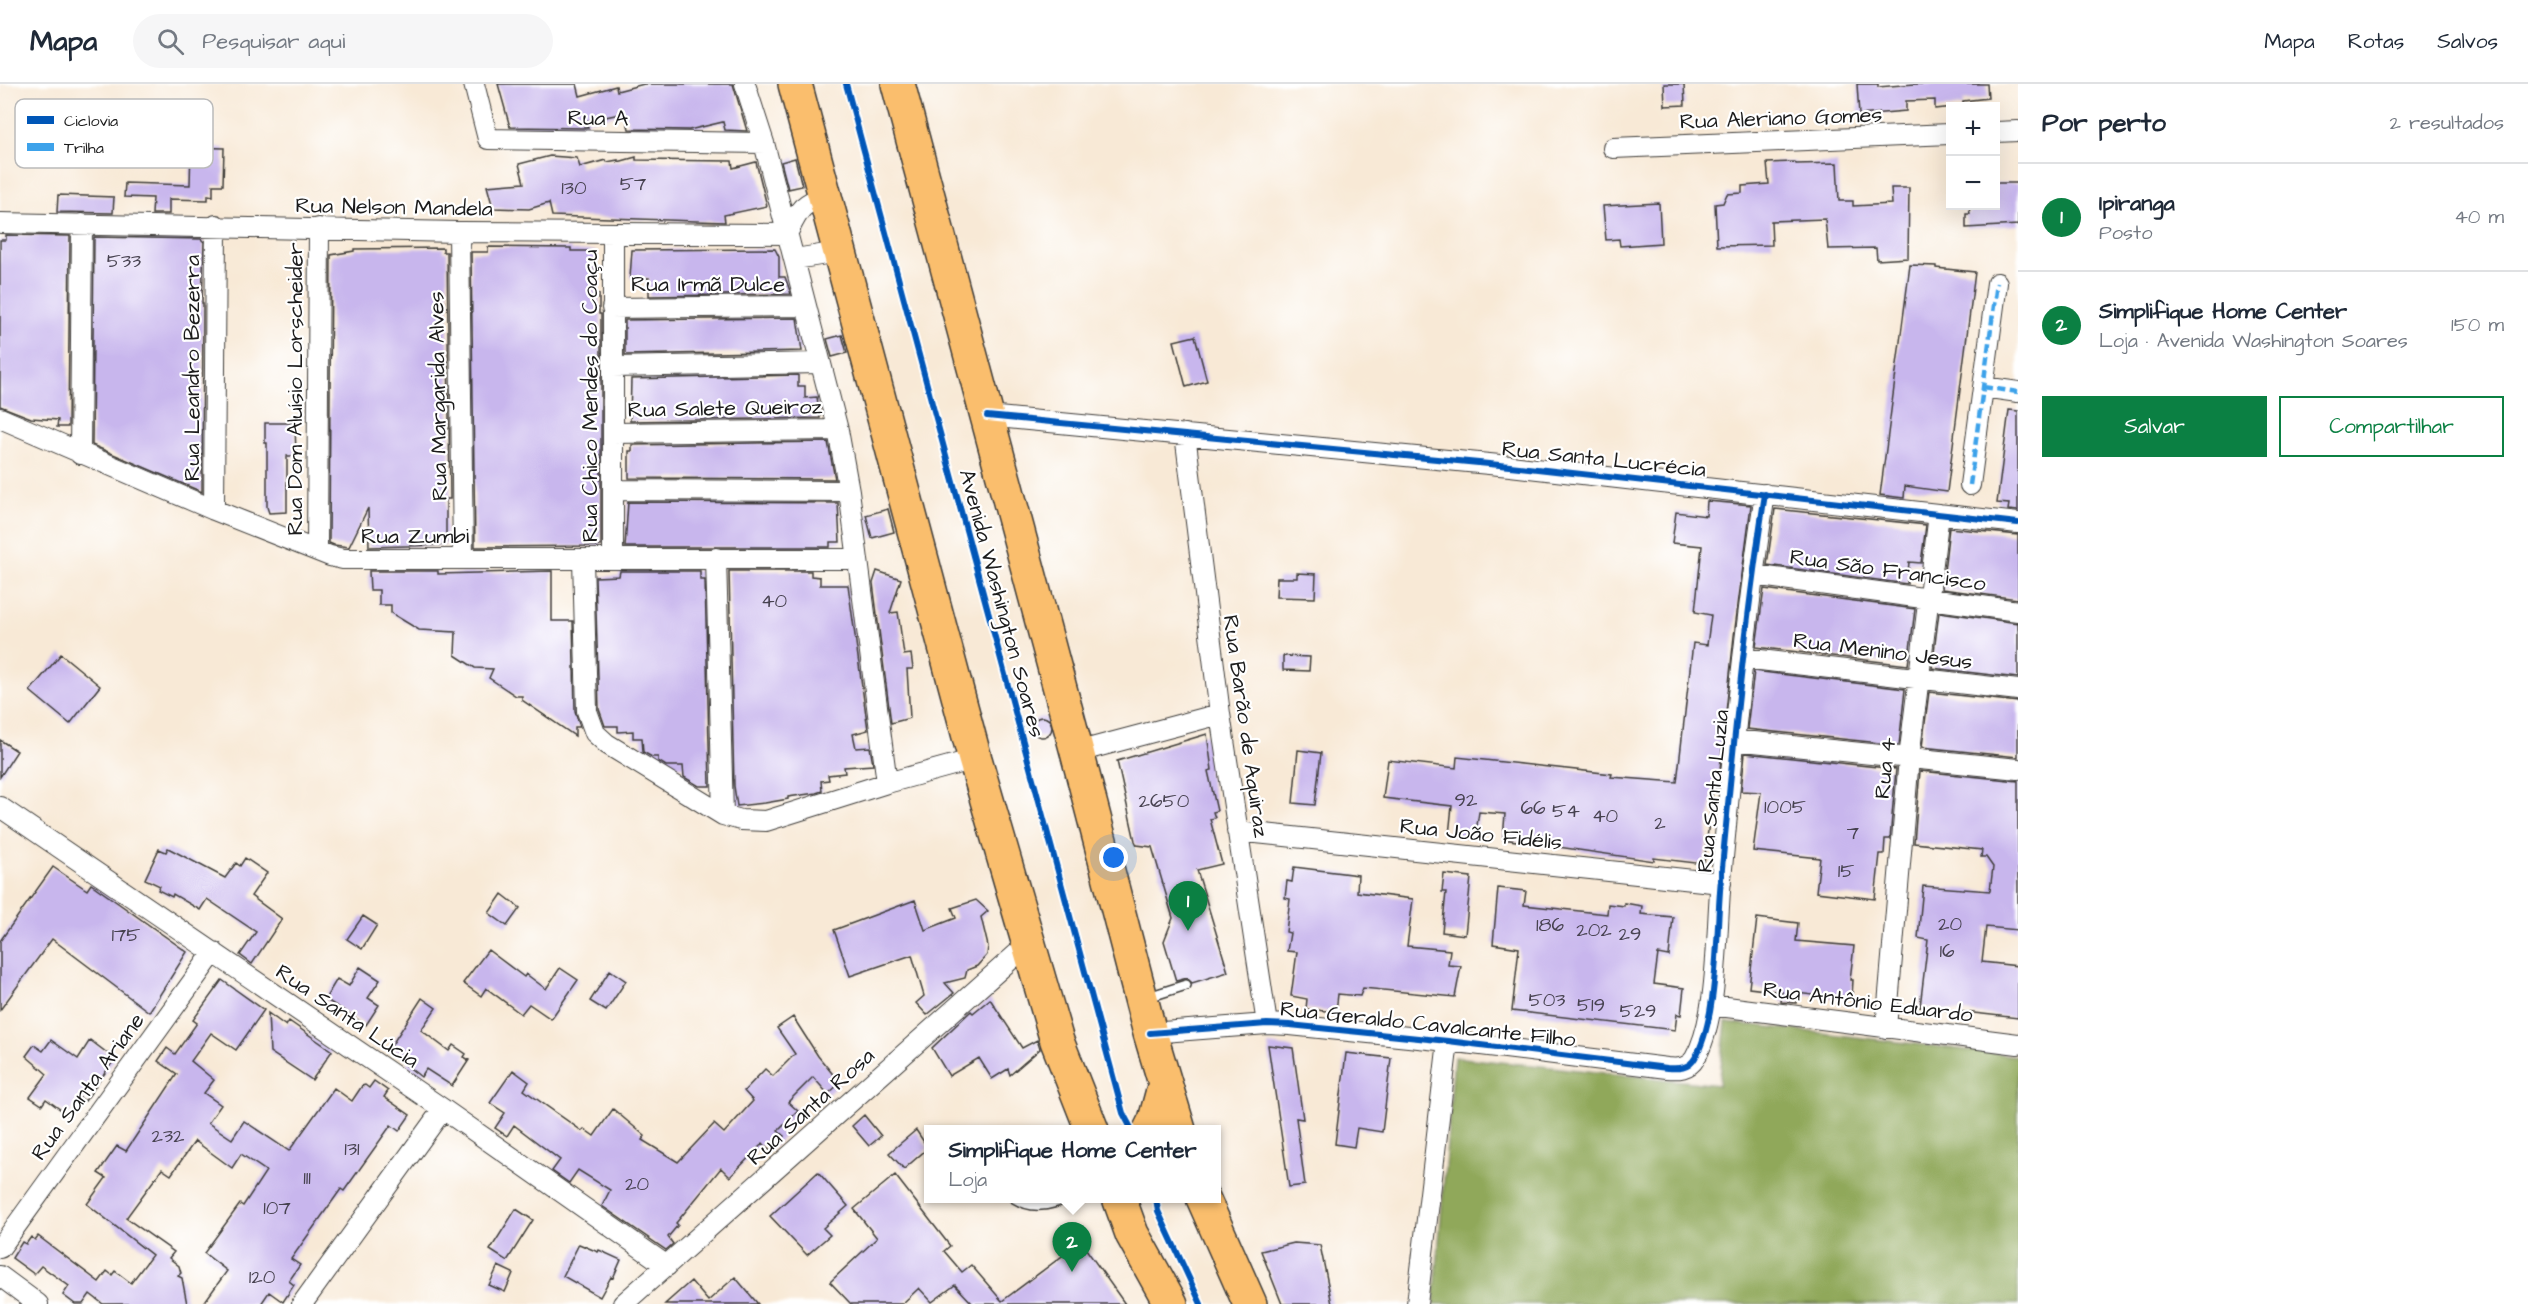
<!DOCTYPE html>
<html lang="pt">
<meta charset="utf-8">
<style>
:root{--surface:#fff;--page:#f6f6f7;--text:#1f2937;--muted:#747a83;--line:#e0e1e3;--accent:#0b8043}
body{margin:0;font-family:"Architects Daughter",sans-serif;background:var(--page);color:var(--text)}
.controls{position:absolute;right:18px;top:18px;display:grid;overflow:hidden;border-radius:0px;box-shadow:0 6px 24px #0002}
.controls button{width:54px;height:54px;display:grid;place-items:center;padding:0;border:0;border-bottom:2px solid var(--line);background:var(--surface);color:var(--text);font:30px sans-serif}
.you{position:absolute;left:1114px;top:774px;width:21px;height:21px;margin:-15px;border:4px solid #fff;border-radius:50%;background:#1a73e8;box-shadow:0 0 0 9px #1a73e833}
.badge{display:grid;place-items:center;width:39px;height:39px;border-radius:50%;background:var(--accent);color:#fff;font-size:20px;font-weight:700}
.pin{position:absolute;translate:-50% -50px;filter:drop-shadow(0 2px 3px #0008)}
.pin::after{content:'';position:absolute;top:32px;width:21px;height:18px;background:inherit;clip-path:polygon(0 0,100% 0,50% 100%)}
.popup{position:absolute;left:924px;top:1041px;width:297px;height:78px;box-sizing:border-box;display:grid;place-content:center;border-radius:0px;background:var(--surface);filter:drop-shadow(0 2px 4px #0005);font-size:20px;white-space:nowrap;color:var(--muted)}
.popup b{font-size:22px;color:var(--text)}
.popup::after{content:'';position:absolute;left:50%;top:100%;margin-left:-12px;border:12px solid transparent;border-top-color:var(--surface)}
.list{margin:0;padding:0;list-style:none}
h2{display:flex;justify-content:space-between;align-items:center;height:78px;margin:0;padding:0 24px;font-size:26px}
h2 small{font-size:20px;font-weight:400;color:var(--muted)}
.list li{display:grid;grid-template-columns:39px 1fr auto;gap:18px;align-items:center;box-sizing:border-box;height:108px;padding:0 24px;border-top:2px solid var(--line)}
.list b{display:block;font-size:22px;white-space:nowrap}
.list p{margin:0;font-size:20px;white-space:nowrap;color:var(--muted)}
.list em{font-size:20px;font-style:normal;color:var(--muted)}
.actions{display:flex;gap:12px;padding:18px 24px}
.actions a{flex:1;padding:14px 0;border:2px solid var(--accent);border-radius:0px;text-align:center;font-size:21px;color:var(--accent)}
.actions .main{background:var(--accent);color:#fff}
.icon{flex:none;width:33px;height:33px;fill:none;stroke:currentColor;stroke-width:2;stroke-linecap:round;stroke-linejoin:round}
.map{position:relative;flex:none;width:2018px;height:1220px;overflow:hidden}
header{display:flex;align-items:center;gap:36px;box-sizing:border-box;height:84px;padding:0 30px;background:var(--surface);border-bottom:2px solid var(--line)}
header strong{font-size:28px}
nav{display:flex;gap:33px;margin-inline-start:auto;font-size:21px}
.search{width:420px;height:54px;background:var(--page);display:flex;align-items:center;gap:15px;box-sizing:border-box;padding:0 21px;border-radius:33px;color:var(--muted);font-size:22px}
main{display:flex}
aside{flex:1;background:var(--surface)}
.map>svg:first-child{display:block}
.forest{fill:#90a85a;stroke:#56623b;stroke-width:1.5}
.building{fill:#c8b6ed}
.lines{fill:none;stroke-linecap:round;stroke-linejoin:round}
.lane-casing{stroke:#3d3b38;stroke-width:12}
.street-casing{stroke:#3d3b38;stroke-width:22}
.highway-casing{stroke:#3d3b38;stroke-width:36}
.lane{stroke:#fff;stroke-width:9}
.street{stroke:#fff;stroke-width:20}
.highway{stroke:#fabe6d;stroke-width:33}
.quiet{stroke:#3da2ea;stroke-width:4.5;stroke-dasharray:9 4.5;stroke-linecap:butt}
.cycleway-casing{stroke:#fff;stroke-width:10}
.cycleway{stroke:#0057b8;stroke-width:6}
.labels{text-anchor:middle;stroke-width:4.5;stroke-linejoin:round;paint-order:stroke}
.number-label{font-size:20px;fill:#474250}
.street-label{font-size:22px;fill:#1c1c1c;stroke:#fff}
.key{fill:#fff;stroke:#bbb;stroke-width:1.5}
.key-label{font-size:16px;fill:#1c1c1c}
</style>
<header>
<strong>Mapa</strong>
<div class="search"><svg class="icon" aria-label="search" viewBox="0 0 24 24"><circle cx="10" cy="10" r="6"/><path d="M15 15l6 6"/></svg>Pesquisar aqui</div>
<nav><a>Mapa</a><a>Rotas</a><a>Salvos</a></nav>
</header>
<main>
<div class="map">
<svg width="2018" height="1220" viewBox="0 0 2018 1220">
<rect width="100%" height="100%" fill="#fff"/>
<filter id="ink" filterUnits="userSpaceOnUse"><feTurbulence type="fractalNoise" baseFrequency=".0167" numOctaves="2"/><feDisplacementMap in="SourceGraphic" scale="12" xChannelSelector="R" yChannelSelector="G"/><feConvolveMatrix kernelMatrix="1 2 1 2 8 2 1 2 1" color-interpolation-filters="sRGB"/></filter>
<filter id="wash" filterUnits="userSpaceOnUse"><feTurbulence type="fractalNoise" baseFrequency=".008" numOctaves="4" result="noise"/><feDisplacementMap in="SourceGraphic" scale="24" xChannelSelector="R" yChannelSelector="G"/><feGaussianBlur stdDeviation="1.35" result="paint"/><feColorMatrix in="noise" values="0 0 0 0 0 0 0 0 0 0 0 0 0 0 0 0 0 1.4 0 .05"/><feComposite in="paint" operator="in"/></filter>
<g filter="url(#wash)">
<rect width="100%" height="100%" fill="#f8e9d6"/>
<path class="forest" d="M1726 938 2018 972V1220H1434L1454 973 1719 1001Z"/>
<g id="blocks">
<path class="building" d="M498 0H577L580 12 616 2 617 7 644 0H733L747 47 725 46 723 38 689 46 629 45 625 29 586 37 588 44 510 43Z
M1664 0H1684L1685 21 1665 22Z
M1857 0H1878V3L1915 0H1987L1988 14 1963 17V22L1935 25V16L1906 17V27L1859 31Z
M191 63 224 64 223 101H213V112L208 111V116L169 115V130H152L153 114 124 113 125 99 190 101Z
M550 72 577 74 580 83 606 76 607 78 618 76V78L636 73V76L732 77 733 84 756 78 767 122 724 131 725 138 552 132 549 119 529 125 493 124 487 102 524 99 519 80Z
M795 74 802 102 788 105 781 78Z
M1795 78 1796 80 1837 79 1839 117H1853V122L1892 120 1891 104H1909L1908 174 1877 176 1876 164 1828 165 1825 135 1771 137 1772 161 1717 162 1715 120 1723 119 1727 110 1742 109V102L1769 100 1767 79Z
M1995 99H2018V141L1966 144V130H1970L1969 122H1995Z
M58 111 114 113 113 129 57 128Z
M1659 119 1661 159 1620 162 1619 155 1606 156 1603 122Z
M6 151 70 152 68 343H57L58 336 31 334 0 322V156H6Z
M94 153 201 155 204 158 202 219H203L202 408 92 361Z
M488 163 571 164V167H595V210H599V230H601V462L475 463 471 168H488Z
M443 164V168H447L450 415H446V461L369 463 368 424 349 463 334 461 329 459 331 171 354 167V165Z
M775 165 779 173V193H785L791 210 649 212V194H630L632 166Z
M1910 181 1936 182V184L1975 188 1947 408 1905 402 1904 414 1880 411Z
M797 234 802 267 625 271V236Z
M842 251 847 269 832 273 827 255Z
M1195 252 1207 297 1186 303 1174 257Z
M798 291V302H805V314L817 313 820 334 630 337 631 295Z
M2009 326 2018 327V427L2008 426 2009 420 1997 419Z
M265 339H295L296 372H287V428L269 429 267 423V359H265Z
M828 358 835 395 629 394V367H632V361Z
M1707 417 1751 421 1734 552 1718 704H1713L1704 780 1654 774V777L1503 755 1505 730 1479 728 1475 755 1449 751 1452 722 1383 714 1388 676 1456 684 1457 673 1612 690 1611 693 1677 698 1693 559 1707 561 1711 531 1695 528 1702 462 1672 459 1676 428 1706 432Z
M628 418 838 419 840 458H830V463H625Z
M888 425 894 448 872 454 866 431Z
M1775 425 1926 441 1921 479 1909 478 1907 500 1767 481Z
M1949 444 2018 451V515L1942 505Z
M369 487H438V490L552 487V537H573L575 627 580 643H575V652L522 616V612H516L489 594 493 585 475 584 455 571 456 548 419 546 391 529V521H379V506H370Z
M620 487H700V496H705L710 702H699L684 693 683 682H666L658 677V673H652L643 668 642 654H633V647L618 648V642H605L599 625 595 493 619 492Z
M729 487H811V492L820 493V501H848L868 646 853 650 856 664 870 663 873 681 844 683 845 689 828 691 829 696 821 697 822 707 816 709 788 713V715L765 719 737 722 734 702Z
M877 487 901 495 890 529 898 528 904 571 911 570 913 585H907L910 634 891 639 873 499Z
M1297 489 1316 490 1315 514 1276 513 1277 494H1297Z
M1764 505 1915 525 1908 581 1756 563Z
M1939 528 2018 539V594L1932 584Z
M61 570 100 602 70 640 30 607Z
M1283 572 1310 573 1309 587 1283 586Z
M1754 587 1905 605 1899 661 1747 645Z
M1929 608 2018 618V673L1922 663Z
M1032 643a10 10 0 1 1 20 0a10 10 0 1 1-20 0Z
M1207 650 1212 686 1208 687 1217 727 1213 728 1215 734 1210 735 1222 780 1197 786 1228 888 1192 899 1187 894 1176 897 1164 857 1173 834 1152 763 1137 761 1135 757 1117 677Z
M0 656 17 667 0 693Z
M1298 666 1321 669 1315 721 1293 719Z
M1745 669 1896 685 1890 755H1885L1884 770H1880L1875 815 1816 808 1820 774 1753 767 1761 708 1741 707Z
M1920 687 2018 697V846L1986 843 1982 878 2018 882V934L1920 923 1928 856 1918 854 1923 802 1990 807 1993 783 1986 773H1981L1982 766 1914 759Z
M168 764 225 794 236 779 240 782 245 774 267 789 251 812 282 835 252 880 240 871 256 848 207 815 200 826 173 810 172 813 158 806 160 802 145 795 159 765 166 768Z
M53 783 87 806 91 800 187 868 149 928 52 855 0 926V857Z
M1294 783 1358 791 1357 808 1413 815 1407 862 1450 866 1448 881 1461 882 1455 913 1363 904 1360 912 1338 910 1336 928 1306 925 1307 915 1291 912 1297 868 1287 867 1290 849 1286 848 1290 815 1285 814 1287 797 1292 798Z
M1444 790 1471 793 1465 851 1442 848 1446 808H1442Z
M1498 804 1526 807 1524 821 1607 830 1608 820 1624 822V819L1642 822 1641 830 1673 833 1669 872 1658 870 1654 900 1684 904 1681 931 1677 930 1675 946 1512 927 1519 864 1493 860Z
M502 810 520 824 507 842 489 829Z
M915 816 925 846 956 834 952 824 976 816 988 827 981 833 988 862 987 871 977 882 967 886 965 894 945 899 954 909 927 931 916 919 924 912 912 871 850 892 834 846Z
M363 832 377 841 362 865 347 855Z
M1757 834 1798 839 1796 857 1854 862 1850 896H1853L1852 912 1845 911V915L1797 909 1796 919 1781 918 1782 908 1749 904Z
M488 866 524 893 526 890 546 905 560 884 578 896 551 935 529 920 521 930 486 904 481 912 463 899Z
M360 883 380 896 368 914 379 921 366 941 325 915 337 895 349 902Z
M610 886 626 897 606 927 590 917Z
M222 896 264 926 236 966 211 949 191 977 214 996 204 1009 221 1021 208 1039 232 1055 244 1037 289 1067 334 1004 352 1017 362 1002 365 1001 369 1004 374 997 388 1007 384 1013 410 1031 399 1047 391 1041 344 1107 341 1105 291 1175 300 1181 289 1197 294 1201 283 1218 269 1208 261 1220H203L227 1187 204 1169 240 1120 243 1122 266 1087 241 1070 232 1084 195 1057 171 1091 162 1085 126 1134 174 1168 169 1174 179 1182 181 1189 178 1192 182 1194 187 1220H103L90 1210 83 1220H75L63 1211 69 1202 41 1182 34 1190 12 1174 22 1158 26 1160 31 1153 35 1156 38 1152 99 1198 107 1187 112 1191 115 1187 131 1199 152 1171 87 1120 106 1094 98 1089 117 1062 126 1067 177 990 158 977 167 964 175 970 197 939 193 936Z
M422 914 436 924 421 946 449 967 453 961 466 970 464 973 469 976 452 1002 426 985 421 993 406 981 410 975 391 962Z
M990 915 1022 964 1037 956 1040 965 1010 991 1008 985 992 995 979 974 949 992 932 964 971 927 973 929Z
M268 929 286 942 289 937 332 967 312 996 270 968Z
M793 933 818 972 840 999 828 1010 813 993 788 1018 798 1027 778 1047 784 1052 770 1067 763 1059 730 1093 721 1084 676 1139 678 1141 668 1153 673 1160 666 1166 602 1122 610 1106 578 1086 569 1099 552 1087 560 1076 514 1041 507 1052 495 1044 505 1029 490 1019 513 986 529 998 524 1006 582 1047 584 1045 594 1052 613 1025 645 1052 642 1056 678 1078 714 1040 724 1049 753 1017 744 1007 765 985 773 992 795 970 777 944Z
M51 956 78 975 90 956 115 975 85 1017 80 1014 68 1031 46 1015 42 1021 30 1013 47 990 26 972 34 961 43 967Z
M1268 961 1293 964 1303 1035 1296 1034 1305 1101 1289 1103Z
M1346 969 1391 974 1382 1048 1357 1044 1354 1063 1335 1060Z
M864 1031 881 1052 869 1062 852 1042Z
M916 1046 928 1064 904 1085 889 1069Z
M818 1088 848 1122 823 1144 830 1151 807 1171 770 1132Z
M895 1091 950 1162 944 1167 962 1188 971 1181 1002 1217 1081 1158 1125 1220H973L955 1201 932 1218 919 1204 902 1220H851L830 1198 877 1154 854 1125Z
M516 1125 533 1136 507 1177 490 1166Z
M1294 1159 1320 1161 1332 1220H1282L1261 1167Z
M579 1160 598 1168 599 1166 621 1176 613 1194 611 1193 600 1213 563 1192Z
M498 1182 513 1189 505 1208 489 1201Z
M735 1193 758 1220H665L691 1197 708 1217Z"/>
</g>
</g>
<g filter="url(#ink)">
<use href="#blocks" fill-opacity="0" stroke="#3d3b38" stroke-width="1.5"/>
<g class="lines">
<defs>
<path id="lane" d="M1145 914 1186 901
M1014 1114C1033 1126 1049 1121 1069 1114"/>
<path id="street" d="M474 0 488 55 764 59
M745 0 764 59 838 346 849 407 887 699
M1996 48 2018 47
M1613 64 1950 50
M0 139 459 148 787 150C798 128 801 118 826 113
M459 148 463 475
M795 175 839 168
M612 224 804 222
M613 283 820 279
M1983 303 2018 308
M987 332 1510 382 2018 439
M0 334 214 426 330 472 343 475H857
M613 349 838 346
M1185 350 1220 630 1267 940
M80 370 82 140
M1970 401 1997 199
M614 406 849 407
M214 426 216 141
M317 465 319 144
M716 474 723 731
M583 475 587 627 595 649 607 660 723 731 741 736 766 737 887 699 975 675
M613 475V149
M1753 491 2018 527
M1743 574 2018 606
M1734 656 2018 685
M1077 668 1220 630
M0 723 443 1025 667 1182
M1237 747 1721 799
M1711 921 2018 960
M1886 944 1909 674 1939 430
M1150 949 1267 940 1290 941 1448 957 1667 984C1678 985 1689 985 1695 974 1719 933 1716 843 1721 795 1733 666 1745 537 1765 410
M0 1164 214 868
M0 1192 38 1220
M302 1220 443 1025
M623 1220 1028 860
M1417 1220 1448 957"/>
<path id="highway" d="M795 0 975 675 1057 957 1092 1046
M898 0 1077 668 1150 949 1179 1046
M1150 1046 1155 1036 1165 999
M1119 1114 1132 1150 1171 1220
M1203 1114 1250 1220"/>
</defs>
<use href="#lane" class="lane-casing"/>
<use href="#street" class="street-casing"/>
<use href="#highway" class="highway-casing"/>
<use href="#lane" class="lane"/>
<use href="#street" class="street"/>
<use href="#highway" class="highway"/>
<path class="quiet" d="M1983 303 2018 308
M1970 401 1997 199"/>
<defs>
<path id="cycleway" d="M846 0 1123 1029 1132 1046
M987 332 1510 382 2018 439
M1150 949 1267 940 1290 941 1448 957 1667 984C1678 985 1689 985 1695 974 1719 933 1716 843 1721 795 1733 666 1745 537 1765 410
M1156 1114 1158 1127 1201 1220"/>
</defs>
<use href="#cycleway" class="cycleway-casing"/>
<use href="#cycleway" class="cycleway"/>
</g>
</g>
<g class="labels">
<g class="number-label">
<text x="633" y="106">57</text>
<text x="574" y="110">130</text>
<text x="124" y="183">533</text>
<text x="774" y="523">40</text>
<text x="1466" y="722">92</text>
<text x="1164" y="723">2650</text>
<text x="1785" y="729">1005</text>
<text x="1533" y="730">66</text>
<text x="1566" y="733">54</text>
<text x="1605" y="738">40</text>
<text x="1660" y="745">2</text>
<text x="1853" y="755">7</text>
<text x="1846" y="793">15</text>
<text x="1950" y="846">20</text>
<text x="1550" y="847">186</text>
<text x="1594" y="852">202</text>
<text x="1630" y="856">29</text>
<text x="126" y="857">175</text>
<text x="1947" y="873">16</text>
<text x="1547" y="922">503</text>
<text x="1591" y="927">519</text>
<text x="1638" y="933">529</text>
<text x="168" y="1058">232</text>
<text x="352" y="1071">131</text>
<text x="307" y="1100">111</text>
<text x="637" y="1106">20</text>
<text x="277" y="1130">107</text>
<text x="262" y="1199">120</text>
</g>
<g class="street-label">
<text transform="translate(598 33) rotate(1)" y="8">Rua A</text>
<text transform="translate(1781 33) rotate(-2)" y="8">Rua Aleriano Gomes</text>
<text transform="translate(394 122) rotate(1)" y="8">Rua Nelson Mandela</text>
<text x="708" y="207">Rua Irmã Dulce</text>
<text transform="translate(191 284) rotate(-90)" y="8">Rua Leandro Bezerra</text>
<text transform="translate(294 305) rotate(-90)" y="8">Rua Dom Aluísio Lorscheider</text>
<text transform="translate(437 312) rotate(-91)" y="8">Rua Margarida Alves</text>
<text transform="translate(589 312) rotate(-90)" y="8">Rua Chico Mendes do Coaçu</text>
<text transform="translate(725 323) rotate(-1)" y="8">Rua Salete Queiroz</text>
<text transform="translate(1604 374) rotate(6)" y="8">Rua Santa Lucrécia</text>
<text x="415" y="459">Rua Zumbi</text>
<text transform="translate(1888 485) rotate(8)" y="8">Rua São Francisco</text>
<text transform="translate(1003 519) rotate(75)" y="8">Avenida Washington Soares</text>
<text transform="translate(1883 566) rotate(7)" y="8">Rua Menino Jesus</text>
<text transform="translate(1247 642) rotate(82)" y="8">Rua Barão de Aquiraz</text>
<text transform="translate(1884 684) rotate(-84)" y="8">Rua 4</text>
<text transform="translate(1712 707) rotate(-84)" y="8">Rua Santa Luzia</text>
<text transform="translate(1481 749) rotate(6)" y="8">Rua João Fidélis</text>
<text transform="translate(1868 917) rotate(7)" y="8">Rua Antônio Eduardo</text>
<text transform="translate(348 931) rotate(34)" y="8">Rua Santa Lúcia</text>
<text transform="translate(1428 939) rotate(6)" y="8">Rua Geraldo Cavalcante Filho</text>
<text transform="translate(87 1002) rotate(-54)" y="8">Rua Santa Ariane</text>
<text transform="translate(810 1022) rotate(-42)" y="8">Rua Santa Rosa</text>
</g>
</g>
<rect x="15" y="15" width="198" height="69" rx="9" class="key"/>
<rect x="27" y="32" width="27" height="8" fill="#0057b8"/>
<rect x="27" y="59" width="27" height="8" fill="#3da2ea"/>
<g class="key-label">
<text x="64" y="42">Ciclovia</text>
<text x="64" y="69">Trilha</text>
</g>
</svg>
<div class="controls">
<button>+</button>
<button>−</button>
</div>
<div class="you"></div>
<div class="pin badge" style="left:1188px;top:847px">1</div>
<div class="pin badge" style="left:1072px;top:1188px">2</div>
<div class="popup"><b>Simplifique Home Center</b>Loja</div>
</div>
<aside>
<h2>Por perto<small>2 resultados</small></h2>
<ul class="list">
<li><span class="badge">1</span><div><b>Ipiranga</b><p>Posto</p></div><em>40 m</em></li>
<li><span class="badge">2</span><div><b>Simplifique Home Center</b><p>Loja · Avenida Washington Soares</p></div><em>150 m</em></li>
</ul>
<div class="actions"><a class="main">Salvar</a><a>Compartilhar</a></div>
</aside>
</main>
